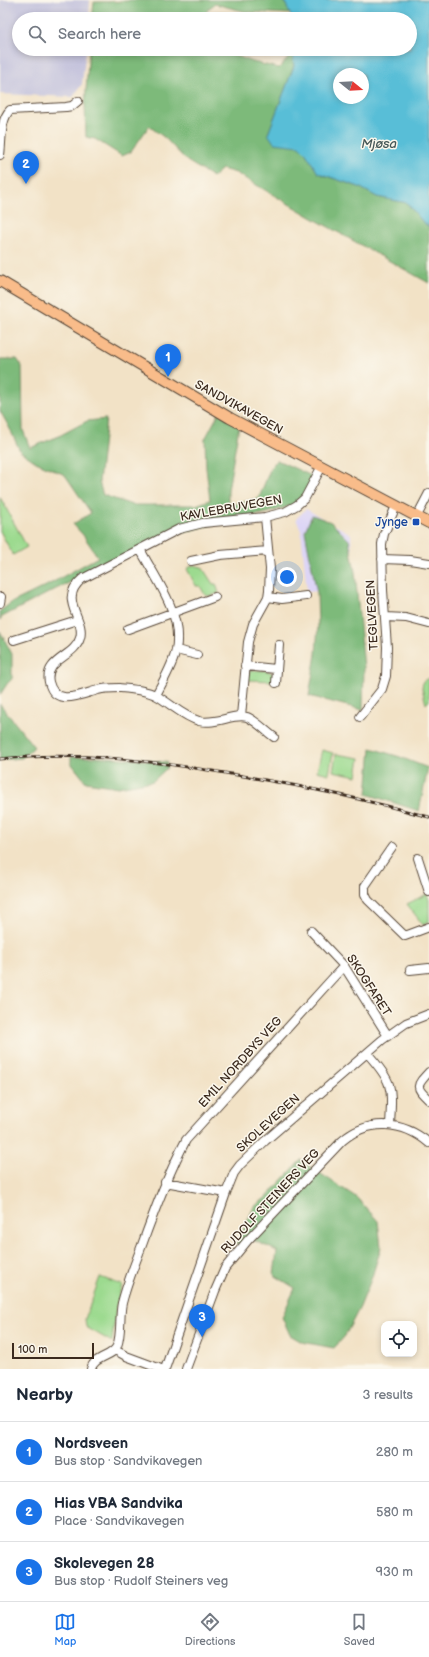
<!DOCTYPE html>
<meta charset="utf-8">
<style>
:root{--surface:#fff;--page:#f2f2f3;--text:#1f2937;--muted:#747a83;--line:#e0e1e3;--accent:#1a73e8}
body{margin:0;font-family:"Balsamiq Sans",sans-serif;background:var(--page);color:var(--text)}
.controls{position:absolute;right:12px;bottom:12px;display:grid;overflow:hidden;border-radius:8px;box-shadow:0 2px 6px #0003}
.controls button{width:36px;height:36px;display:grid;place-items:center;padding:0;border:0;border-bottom:1px solid var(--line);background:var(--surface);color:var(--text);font:20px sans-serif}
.compass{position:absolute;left:333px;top:68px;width:36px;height:36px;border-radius:50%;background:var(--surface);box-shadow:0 2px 6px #0003;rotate:108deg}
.scale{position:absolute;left:12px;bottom:10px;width:82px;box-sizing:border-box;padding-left:4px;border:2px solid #3b2a1e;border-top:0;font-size:11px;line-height:14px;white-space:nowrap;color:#3b2a1e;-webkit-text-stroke:3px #fbf7ec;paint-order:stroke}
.you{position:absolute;left:287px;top:577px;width:14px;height:14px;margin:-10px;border:3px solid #fff;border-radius:50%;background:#1a73e8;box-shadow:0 0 0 6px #1a73e833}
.badge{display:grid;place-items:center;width:26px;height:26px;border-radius:50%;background:var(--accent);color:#fff;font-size:13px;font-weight:700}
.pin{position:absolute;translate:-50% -33px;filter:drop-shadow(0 1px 2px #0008)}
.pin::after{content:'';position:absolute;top:21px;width:14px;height:12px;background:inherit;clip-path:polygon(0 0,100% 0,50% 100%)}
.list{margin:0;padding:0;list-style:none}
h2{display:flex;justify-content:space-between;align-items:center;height:52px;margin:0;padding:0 16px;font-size:17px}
h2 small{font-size:13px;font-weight:400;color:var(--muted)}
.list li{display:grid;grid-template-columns:26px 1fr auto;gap:12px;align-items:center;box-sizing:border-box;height:60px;padding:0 16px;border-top:1px solid var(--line)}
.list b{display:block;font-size:15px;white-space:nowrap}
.list p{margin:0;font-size:13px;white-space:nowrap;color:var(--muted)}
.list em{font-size:13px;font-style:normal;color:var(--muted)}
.icon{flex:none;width:22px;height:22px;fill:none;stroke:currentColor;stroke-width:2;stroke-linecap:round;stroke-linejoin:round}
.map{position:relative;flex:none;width:429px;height:1369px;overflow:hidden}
.search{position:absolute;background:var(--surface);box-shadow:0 2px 6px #0003;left:12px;right:12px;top:12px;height:44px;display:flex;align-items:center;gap:10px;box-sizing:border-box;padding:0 14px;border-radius:22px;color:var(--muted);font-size:15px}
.sheet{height:232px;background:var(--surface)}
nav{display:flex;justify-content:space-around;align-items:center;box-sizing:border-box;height:56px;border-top:1px solid var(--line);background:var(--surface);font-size:11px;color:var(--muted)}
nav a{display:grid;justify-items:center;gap:2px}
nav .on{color:var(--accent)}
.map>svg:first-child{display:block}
.built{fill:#ddd5f6}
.industrial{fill:#c2c1dc}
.green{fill:#9cda8f;stroke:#6c8256}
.forest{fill:#7dba7a;stroke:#5c724c}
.water{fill:#59bed7;stroke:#4a747a;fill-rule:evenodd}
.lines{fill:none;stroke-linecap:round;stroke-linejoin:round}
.minor-casing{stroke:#564637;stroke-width:10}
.major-casing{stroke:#564637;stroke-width:12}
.minor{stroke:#fff;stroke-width:8}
.major{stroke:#f9bc8a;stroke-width:10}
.rail-casing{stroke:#3b2a1e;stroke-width:3}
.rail{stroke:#fbf7ec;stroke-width:1.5;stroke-dasharray:4.5;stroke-linecap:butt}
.transit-dot{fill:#1a4fb4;stroke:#fbf7ec;stroke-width:1.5}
.labels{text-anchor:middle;stroke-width:3;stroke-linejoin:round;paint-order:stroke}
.street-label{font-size:12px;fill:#3b2a1e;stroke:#fbf7ec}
.transit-label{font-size:12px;fill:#164399;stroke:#fbf7ec;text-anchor:end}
.water-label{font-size:13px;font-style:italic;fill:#445656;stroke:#fbf7ec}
</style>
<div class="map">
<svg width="429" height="1369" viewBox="0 0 429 1369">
<rect width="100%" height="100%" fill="#fbf7ec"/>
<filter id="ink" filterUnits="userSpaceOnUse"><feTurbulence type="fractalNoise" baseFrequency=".025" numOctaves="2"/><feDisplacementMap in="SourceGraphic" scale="8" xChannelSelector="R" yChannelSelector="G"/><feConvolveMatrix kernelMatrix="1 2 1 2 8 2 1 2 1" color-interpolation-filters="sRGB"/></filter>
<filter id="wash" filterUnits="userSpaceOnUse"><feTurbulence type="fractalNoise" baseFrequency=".012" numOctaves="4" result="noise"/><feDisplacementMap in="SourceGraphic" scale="16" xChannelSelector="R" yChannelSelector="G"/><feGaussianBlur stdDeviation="0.9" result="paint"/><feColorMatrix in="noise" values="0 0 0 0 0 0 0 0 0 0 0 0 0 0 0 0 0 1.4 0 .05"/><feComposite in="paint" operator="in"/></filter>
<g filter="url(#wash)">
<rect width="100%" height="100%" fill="#f2e2c6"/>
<path class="built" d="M306 509 351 534 353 588 307 592 301 530 296 519Z"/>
<path class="industrial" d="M0 0H90L89 19H19V49H86L82 84 73 97 0 94Z"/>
<path class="green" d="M0 497 27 547 13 555 0 531Z
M193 565 202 567 213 584H216L219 593 210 596 205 595 200 586H196L187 569Z
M250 670 268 671 273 674V681L247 680Z
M429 678V701L426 704 422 688 423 681Z
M322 750 333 753 329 774 317 771Z
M336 754 360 758 357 776 333 771Z
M427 894 429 900V922L423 925 407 904Z
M100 1277 122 1285 116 1307 112 1342 86 1327 85 1319Z"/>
<path class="forest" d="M129 0H284L291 14 247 12 215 4 209 8 202 19H92L94 2 128 1Z
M89 49H218L253 62 279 68 293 53 294 66 268 134 299 146 305 152 318 173 359 187 377 197 407 203 422 221 429 227V283L316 220 236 173 222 169 213 177 187 161 165 138 149 126 131 152 122 156 95 139 86 137 85 104Z
M0 359H17L22 366 23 430 30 448 59 436 87 421 106 419 99 482 103 495 132 505H196L210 500 206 468 205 439 219 413 239 426 228 490V506L259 498 271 467 277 460 318 479 303 502 267 513 235 519 173 535 58 588 2 617 0 620V611L11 603 46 586 98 557 83 535 73 524 91 513 65 475 36 462 20 451 9 427 0 411Z
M312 515 331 522 349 540 355 572 364 668 363 710 309 696 316 654 318 625 317 593 305 531Z
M0 631 12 654V679L7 684 0 695Z
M0 704 34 747 22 758 0 760Z
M371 748 400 757 428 768 419 811 367 794Z
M71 757H107L167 762V768L153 781 118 787 86 782 71 763Z
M302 1159 301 1161 356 1197 378 1221 381 1247 372 1277 360 1307 345 1336 334 1348 302 1342 290 1335 282 1317 295 1288 274 1275 277 1251 251 1239 236 1245 254 1207 268 1196Z"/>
<path class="water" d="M284 0H429V227L422 221 407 203 377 197 359 187 318 173 305 152 299 146 274 143 268 134 294 66 292 49H410V19H292ZM339 74H363V98H339Z"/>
</g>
<g filter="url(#ink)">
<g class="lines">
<defs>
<path id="minor" d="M0 155C2 141 0 120 10 110L66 107 72 106 78 101
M417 516 429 493
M140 549C156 580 183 613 176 650 173 665 163 681 156 695
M382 559 410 560 429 563
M191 561 220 555 268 551
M268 597 282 599 306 596
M0 603 1 597
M385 617 406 618 429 624
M128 629 215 597
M14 640 77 620
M176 650 197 655
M245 666 276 669
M276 683 279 645
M241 716 248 642 253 624 268 597 269 590 270 569 265 517
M360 717 382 689 386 676 387 647 383 590 382 544 384 534 396 506
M274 737C265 731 257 721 247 717 234 713 216 725 199 721 184 717 171 704 157 696 146 690 131 689 119 688 112 688 104 688 98 690 82 694 55 708 49 682 44 659 75 657 80 638 86 618 57 600 82 579L179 529 203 523 265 517 285 512 297 505 305 498 322 466
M392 847 365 886V894L368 900 405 936 429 927
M418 858 429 892
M311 931 344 966 388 1036
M410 970 429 968
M367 1053C394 1083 392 1087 390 1125
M429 1072C416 1086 415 1087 429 1100
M165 1182 226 1193
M115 1350 126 1356 161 1369
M91 1369C94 1356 113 1357 117 1346 122 1334 119 1316 122 1303 127 1283 135 1264 142 1245 155 1209 168 1174 186 1140L331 980 344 966
M165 1369 226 1193 234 1173 240 1165 265 1141 382 1040 406 1023 429 1014
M186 1369 215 1291 225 1268 248 1240 342 1141C369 1118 403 1121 429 1143"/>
<path id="major" d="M0 281 230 418 429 523"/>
</defs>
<use href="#minor" class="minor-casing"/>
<use href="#major" class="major-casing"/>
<use href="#minor" class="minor"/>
<use href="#major" class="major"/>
<defs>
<path id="rail" d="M0 759C78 751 155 761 231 774 298 785 364 799 429 817"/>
</defs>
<use href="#rail" class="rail-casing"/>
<use href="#rail" class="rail"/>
</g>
</g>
<rect class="transit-dot" x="412" y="518" width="8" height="8" rx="2"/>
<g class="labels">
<g class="street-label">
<text transform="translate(239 407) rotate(29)" y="4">SANDVIKAVEGEN</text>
<text transform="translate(231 508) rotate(-10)" y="4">KAVLEBRUVEGEN</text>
<text transform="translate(372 615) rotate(-93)" y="4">TEGLVEGEN</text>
<text transform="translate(369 985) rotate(57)" y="4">SKOGFARET</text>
<text transform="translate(240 1062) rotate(-48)" y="4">EMIL NORDBYS VEG</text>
<text transform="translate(268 1123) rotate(-42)" y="4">SKOLEVEGEN</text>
<text transform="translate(270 1201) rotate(-47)" y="4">RUDOLF STEINERS VEG</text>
</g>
<g class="transit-label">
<text x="408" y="526">Jynge</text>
</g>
<g class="water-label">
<text x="379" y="148">Mjøsa</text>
</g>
</g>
</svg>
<div class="controls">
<button><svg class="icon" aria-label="locate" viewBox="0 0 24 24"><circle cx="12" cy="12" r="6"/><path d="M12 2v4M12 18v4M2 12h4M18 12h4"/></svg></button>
</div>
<svg class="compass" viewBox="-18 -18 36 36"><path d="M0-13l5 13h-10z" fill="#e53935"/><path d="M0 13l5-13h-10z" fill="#747a83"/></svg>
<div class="scale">100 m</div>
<div class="you"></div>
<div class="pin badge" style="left:168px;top:377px">1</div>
<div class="pin badge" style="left:26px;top:184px">2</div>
<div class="pin badge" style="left:202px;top:1337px">3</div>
<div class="search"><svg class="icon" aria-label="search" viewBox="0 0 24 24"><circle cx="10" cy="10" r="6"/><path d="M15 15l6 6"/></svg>Search here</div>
</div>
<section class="sheet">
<h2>Nearby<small>3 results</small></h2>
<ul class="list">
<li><span class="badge">1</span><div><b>Nordsveen</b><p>Bus stop · Sandvikavegen</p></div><em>280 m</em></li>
<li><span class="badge">2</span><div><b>Hias VBA Sandvika</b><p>Place · Sandvikavegen</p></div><em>580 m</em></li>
<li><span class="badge">3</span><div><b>Skolevegen 28</b><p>Bus stop · Rudolf Steiners veg</p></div><em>930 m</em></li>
</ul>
</section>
<nav>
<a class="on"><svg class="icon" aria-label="map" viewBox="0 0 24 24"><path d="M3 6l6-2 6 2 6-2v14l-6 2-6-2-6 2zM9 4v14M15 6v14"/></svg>Map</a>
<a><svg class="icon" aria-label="directions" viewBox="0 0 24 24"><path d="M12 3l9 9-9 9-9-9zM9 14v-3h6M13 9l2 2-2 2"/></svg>Directions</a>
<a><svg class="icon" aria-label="saved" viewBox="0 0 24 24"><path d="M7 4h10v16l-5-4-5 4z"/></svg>Saved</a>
</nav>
